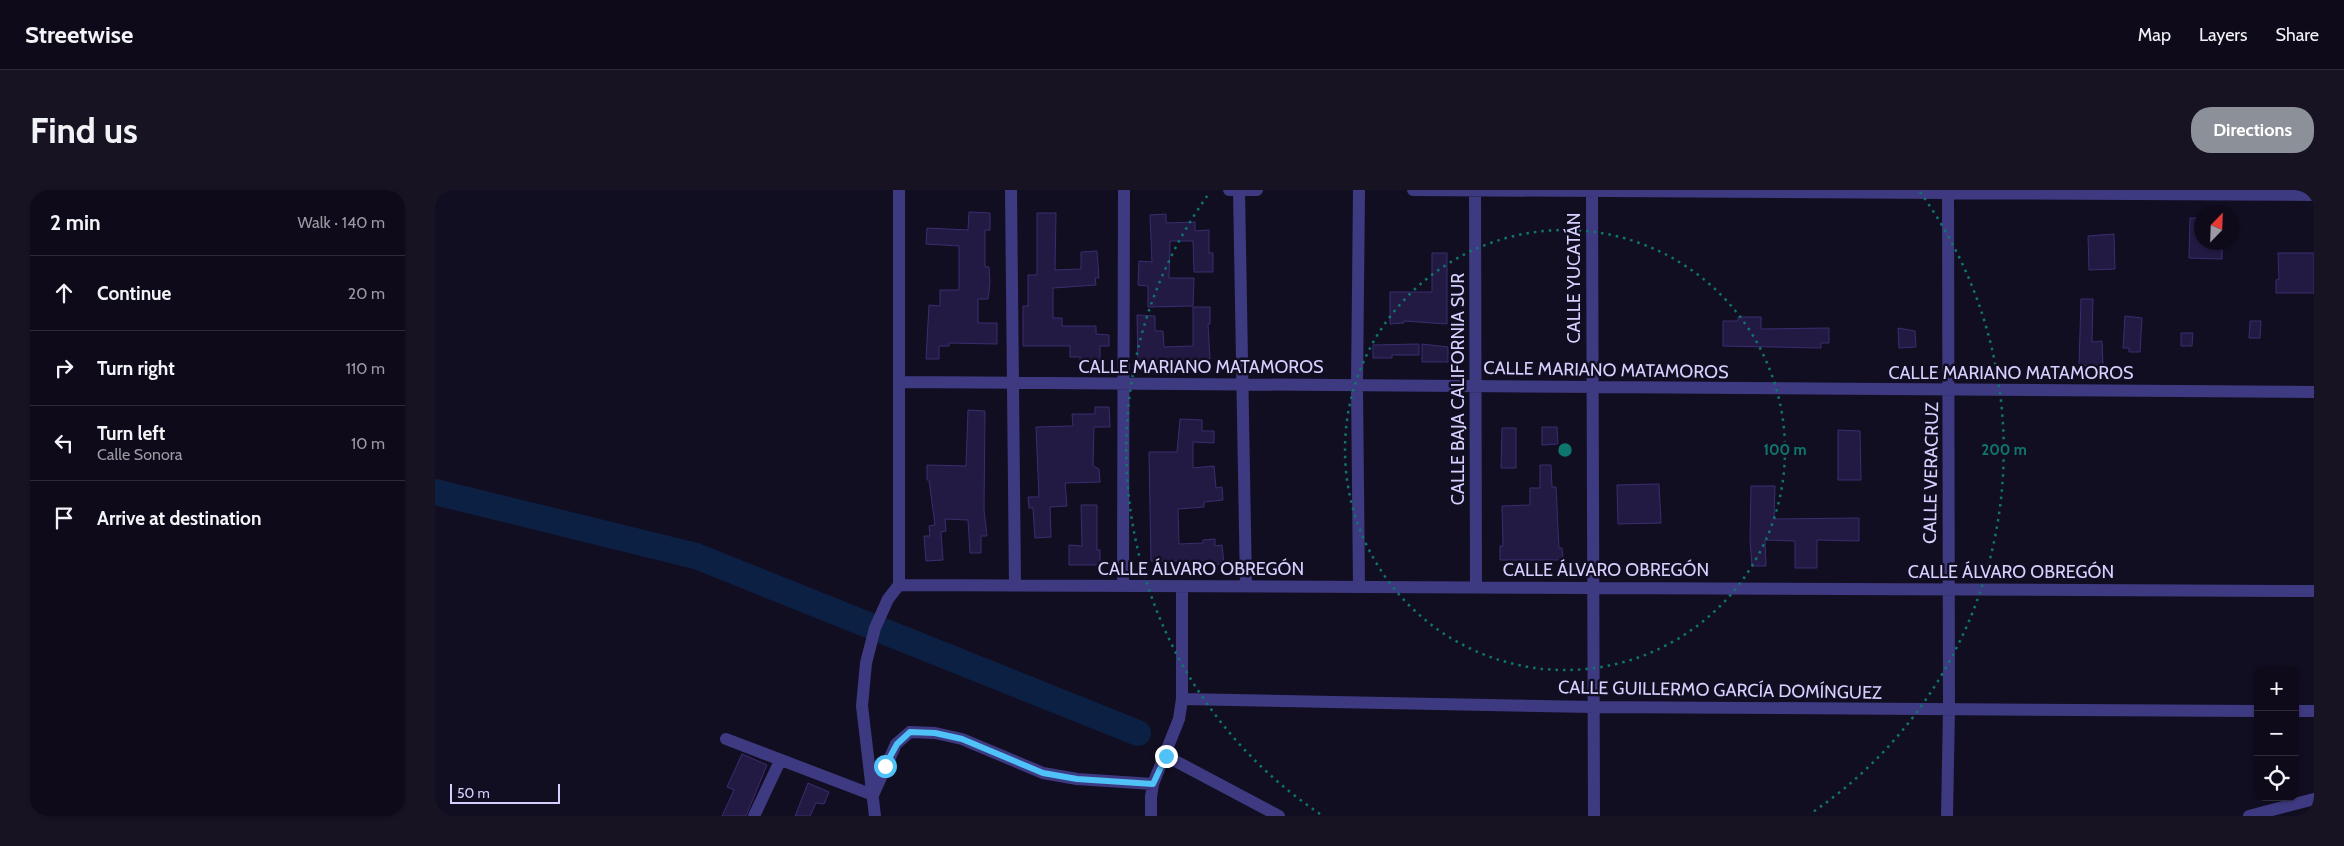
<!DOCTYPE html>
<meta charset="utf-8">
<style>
:root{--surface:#0e0a1a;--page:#171323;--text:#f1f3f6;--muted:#9b9aa2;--line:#2e2b39;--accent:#8c9099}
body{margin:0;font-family:Cabin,sans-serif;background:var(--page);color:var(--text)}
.controls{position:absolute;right:15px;bottom:15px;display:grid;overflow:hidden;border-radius:10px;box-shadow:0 1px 4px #0004}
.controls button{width:45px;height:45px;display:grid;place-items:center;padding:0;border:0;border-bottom:1px solid var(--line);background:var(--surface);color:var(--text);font:25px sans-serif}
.compass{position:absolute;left:1759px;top:15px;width:45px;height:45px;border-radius:50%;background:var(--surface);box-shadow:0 1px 4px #0004;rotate:23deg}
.scale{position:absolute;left:15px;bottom:12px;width:110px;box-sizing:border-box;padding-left:5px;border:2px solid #d6d0fe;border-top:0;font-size:14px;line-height:18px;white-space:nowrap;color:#d6d0fe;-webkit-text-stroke:4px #120e22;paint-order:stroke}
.stop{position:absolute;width:15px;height:15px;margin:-11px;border:4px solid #4fc3f7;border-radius:50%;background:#fff}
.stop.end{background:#4fc3f7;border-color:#fff;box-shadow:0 1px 5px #0008}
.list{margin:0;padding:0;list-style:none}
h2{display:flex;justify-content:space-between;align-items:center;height:65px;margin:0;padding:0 20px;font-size:21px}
h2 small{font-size:16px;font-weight:400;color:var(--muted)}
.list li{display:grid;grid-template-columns:32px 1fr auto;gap:15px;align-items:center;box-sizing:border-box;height:75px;padding:0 20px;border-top:1px solid var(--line)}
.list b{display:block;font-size:19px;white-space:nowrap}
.list p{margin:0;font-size:16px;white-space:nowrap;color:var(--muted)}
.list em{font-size:16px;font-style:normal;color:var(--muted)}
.icon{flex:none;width:28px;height:28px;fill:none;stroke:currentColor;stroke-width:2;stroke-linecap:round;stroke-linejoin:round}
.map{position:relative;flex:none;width:1879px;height:626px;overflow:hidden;border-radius:20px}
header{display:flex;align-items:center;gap:30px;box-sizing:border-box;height:70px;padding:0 25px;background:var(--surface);border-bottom:1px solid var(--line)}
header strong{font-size:24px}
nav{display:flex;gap:28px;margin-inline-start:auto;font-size:18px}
.intro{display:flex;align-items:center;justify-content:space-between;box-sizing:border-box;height:120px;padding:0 30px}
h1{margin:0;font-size:35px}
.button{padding:12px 22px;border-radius:20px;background:var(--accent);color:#fff;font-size:18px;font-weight:700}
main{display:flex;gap:30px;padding:0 30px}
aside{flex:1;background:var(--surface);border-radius:20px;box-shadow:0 1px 4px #0004}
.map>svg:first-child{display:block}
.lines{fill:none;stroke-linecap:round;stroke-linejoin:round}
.river{stroke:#0c2043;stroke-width:26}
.building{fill:#231a43;stroke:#3b2d6f}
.minor{stroke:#3e3a81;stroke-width:12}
.route{stroke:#4fc3f7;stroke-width:6}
.ring{fill:none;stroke:#0f766e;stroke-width:2.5;stroke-dasharray:2.5 5}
.labels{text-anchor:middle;stroke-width:5;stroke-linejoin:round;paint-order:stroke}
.street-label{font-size:18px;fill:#d6d0fe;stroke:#120e22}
.centre{fill:#0f766e;stroke:#120e22;stroke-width:2.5}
.ring-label{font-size:15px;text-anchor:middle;font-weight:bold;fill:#0f766e;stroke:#120e22;stroke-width:5;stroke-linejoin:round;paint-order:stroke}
</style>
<header>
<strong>Streetwise</strong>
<nav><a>Map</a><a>Layers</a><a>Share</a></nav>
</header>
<div class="intro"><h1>Find us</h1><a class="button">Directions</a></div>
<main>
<aside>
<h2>2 min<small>Walk · 140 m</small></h2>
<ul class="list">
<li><svg class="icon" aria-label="ahead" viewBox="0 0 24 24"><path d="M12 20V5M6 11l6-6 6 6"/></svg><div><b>Continue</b></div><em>20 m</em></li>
<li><svg class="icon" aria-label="right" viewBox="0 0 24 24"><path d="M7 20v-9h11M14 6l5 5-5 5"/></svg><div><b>Turn right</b></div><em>110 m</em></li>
<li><svg class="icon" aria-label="left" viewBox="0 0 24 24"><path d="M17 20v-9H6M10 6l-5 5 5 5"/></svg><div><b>Turn left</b><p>Calle Sonora</p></div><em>10 m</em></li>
<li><svg class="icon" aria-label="arrive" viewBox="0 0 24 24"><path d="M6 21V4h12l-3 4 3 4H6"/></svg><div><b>Arrive at destination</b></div></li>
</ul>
</aside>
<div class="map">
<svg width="1879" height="626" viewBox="0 0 1879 626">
<rect width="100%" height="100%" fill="#120e22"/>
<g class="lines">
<path class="river" d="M0 302 261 366 703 543"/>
</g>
<path class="building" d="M534 22 555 23V40H550V77H554L555 93 553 109H543V133H562V154L514 153V156H504V169H491L494 115 505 116V100H524V56L491 54 492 38 533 40Z
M602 23H621L620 80 646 79V62L662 61 664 88H660L661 95 618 98V128H627V136H661V144L674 145V156H665V171H645V167H635V156H588V116H593V85H602Z
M731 24V33L760 32V41L774 40V63H778V82H759L758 51H735L734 88H759L758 116 713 117V96L703 95 704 71 717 72 715 25Z
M1755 28H1766V52H1787V69L1754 68Z
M1679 44 1680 79 1654 80 1653 46Z
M997 63H1012V134L969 131V133L955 134V102H997Z
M1843 63H1879V103H1841V90L1844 89Z
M1646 109H1658L1657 152 1667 151 1668 175 1644 176Z
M758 117H775V134H773L775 169 763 170V175L703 176 702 125 720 126V141H728L729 157 758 156Z
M1690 126 1707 128 1705 162H1694V158H1688Z
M1303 127H1326V139L1394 138V153H1386V158L1288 156V131H1303Z
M1815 131H1826L1825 148H1814Z
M1463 138 1480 141 1481 157 1464 158Z
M1746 143H1758L1757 156H1746Z
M984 154V165H957V168H938V155Z
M987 154 1013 157V172H987Z
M660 217H674L675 237H659L658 276 664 279 665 292 630 293 632 316 615 317 616 347 600 348 598 318H594L593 307H604L601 237 638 236 637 224H660Z
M533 220 550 221 549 320 552 346H546V363H535L533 330 510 329 511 341 506 342 508 370 491 371 489 346H495L494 336 500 335 494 290H492V275L531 276Z
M745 229 767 230V241H779V253L758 252V278L779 276 781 298 787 297 788 310 769 312V317L743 319 744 354 768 353V350L780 349V356L787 355 789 374 753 376 748 371H716L714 262H742Z
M1107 237H1122L1123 254 1107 255Z
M1067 238H1081V278H1066Z
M1403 240 1425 241 1426 290H1403Z
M1105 275H1116L1117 297H1121L1124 358H1127L1128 370H1065V356H1068L1067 316 1095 315V298H1105Z
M1224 294 1226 333 1183 334 1182 295Z
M1316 296H1340L1339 329 1424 328V351L1382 350V378H1360V351L1330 350 1331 376H1317L1315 350Z
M646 315H662V360H665V375H634V355L647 356Z
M307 564 332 575 311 626H287L299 600 292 597Z
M373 593 394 602 389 614 381 613 375 626H360Z"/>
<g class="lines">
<path class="minor" d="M576 0 580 395
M794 0H822
M804 0 811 396
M924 0 922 196 924 397
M978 0 1879 5
M1040 0 1041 397
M1157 0 1159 626
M464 192 1879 202
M464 395 1879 401
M464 395V0
M688 396 689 0
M747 509 1158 517 1823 521
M1860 521H1879
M291 549 438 605
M731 566 844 626
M438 605 461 554 475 542 500 543 527 549 608 583 642 589 718 594
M319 626 345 571
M440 626 427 516 431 473 440 438 453 409 464 395
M716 626V607L718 594 744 529 747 509V396
M1512 626 1514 519 1513 0
M1814 626 1879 609"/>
</g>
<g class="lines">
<path class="route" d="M450 576 462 554 475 542 500 543 527 549 608 583 642 589 718 594 731 566"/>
</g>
<g class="ring">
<circle cx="1130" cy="260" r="220"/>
<path d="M885 624A439 439 0 0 1 775 2M1485 2A439 439 0 0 1 1375 624"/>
</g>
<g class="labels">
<g class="street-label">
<text transform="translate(1139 88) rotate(-90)" y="6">CALLE YUCATÁN</text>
<text x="766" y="183">CALLE MARIANO MATAMOROS</text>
<text transform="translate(1171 180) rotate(1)" y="6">CALLE MARIANO MATAMOROS</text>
<text x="1576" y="189">CALLE MARIANO MATAMOROS</text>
<text transform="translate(1023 199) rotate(-90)" y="6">CALLE BAJA CALIFORNIA SUR</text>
<text transform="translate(1496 283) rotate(-89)" y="6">CALLE VERACRUZ</text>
<text x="766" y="385">CALLE ÁLVARO OBREGÓN</text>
<text x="1171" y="386">CALLE ÁLVARO OBREGÓN</text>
<text x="1576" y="388">CALLE ÁLVARO OBREGÓN</text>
<text transform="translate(1285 500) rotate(1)" y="6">CALLE GUILLERMO GARCÍA DOMÍNGUEZ</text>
</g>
</g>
<circle cx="1130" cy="260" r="8" class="centre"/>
<g class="ring-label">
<text x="1350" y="265">100 m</text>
<text x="1569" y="265">200 m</text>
</g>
</svg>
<div class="controls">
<button>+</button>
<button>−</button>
<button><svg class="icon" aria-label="locate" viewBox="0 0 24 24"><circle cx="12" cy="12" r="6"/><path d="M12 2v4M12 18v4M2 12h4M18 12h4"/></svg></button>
</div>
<svg class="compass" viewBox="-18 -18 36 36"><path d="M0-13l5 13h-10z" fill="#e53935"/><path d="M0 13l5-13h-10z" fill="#9b9aa2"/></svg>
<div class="scale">50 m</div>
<div class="stop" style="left:450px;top:576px"></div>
<div class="stop end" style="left:731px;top:566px"></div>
</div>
</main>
